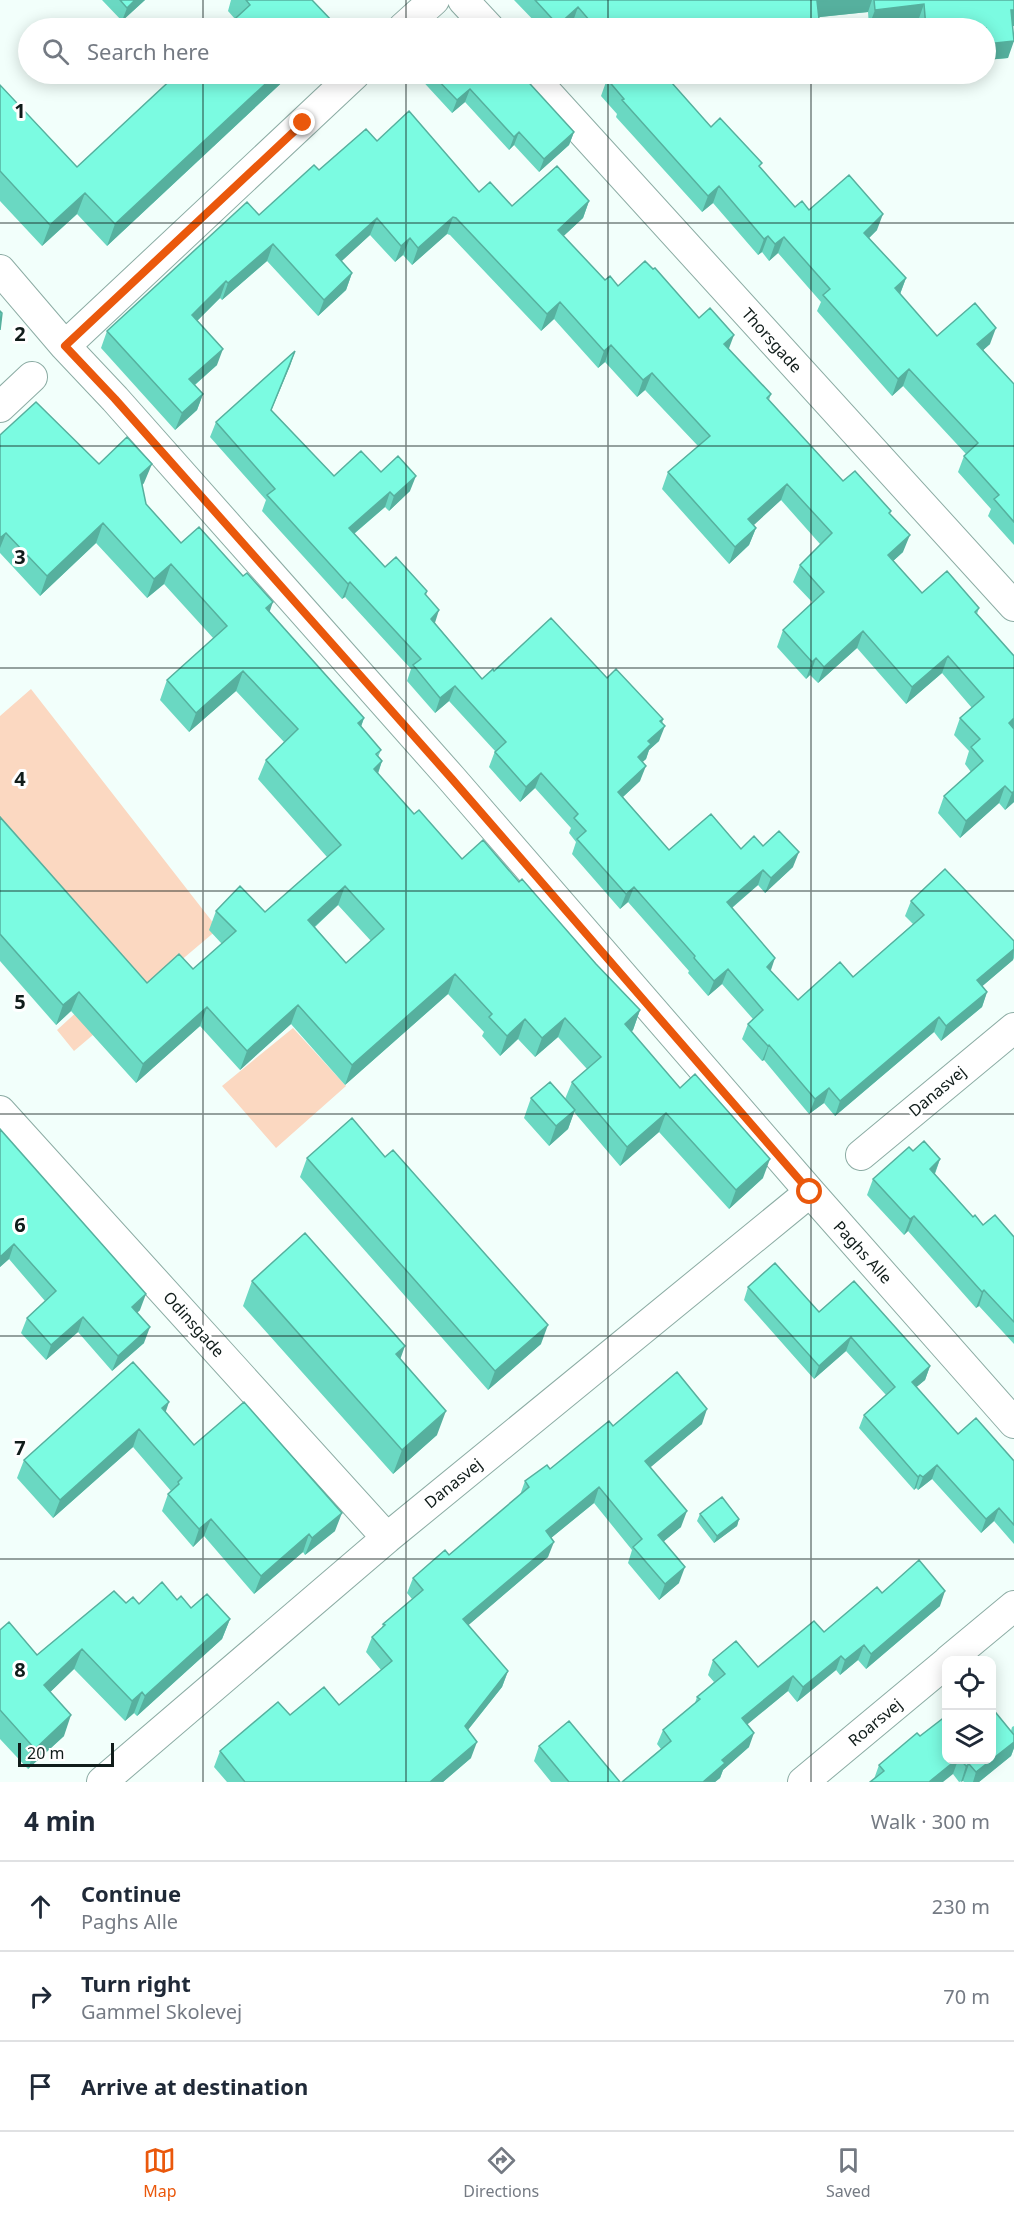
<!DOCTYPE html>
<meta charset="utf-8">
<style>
:root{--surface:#fff;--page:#f6f6f7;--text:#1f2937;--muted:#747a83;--line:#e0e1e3;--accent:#ea580c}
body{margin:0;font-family:"Noto Sans",sans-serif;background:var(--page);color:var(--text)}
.controls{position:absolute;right:18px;bottom:18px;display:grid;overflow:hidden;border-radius:12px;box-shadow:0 3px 15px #0003}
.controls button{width:54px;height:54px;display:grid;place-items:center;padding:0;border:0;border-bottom:2px solid var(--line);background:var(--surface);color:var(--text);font:30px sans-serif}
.scale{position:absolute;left:18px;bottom:15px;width:96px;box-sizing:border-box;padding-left:6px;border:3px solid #101c1a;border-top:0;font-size:16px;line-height:21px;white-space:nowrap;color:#101c1a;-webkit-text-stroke:4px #fff;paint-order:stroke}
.stop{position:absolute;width:18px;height:18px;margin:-14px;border:4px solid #ea580c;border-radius:50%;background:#fff}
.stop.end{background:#ea580c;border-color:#fff;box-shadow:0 2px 6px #0008}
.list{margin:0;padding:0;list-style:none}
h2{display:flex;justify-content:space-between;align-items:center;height:78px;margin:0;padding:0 24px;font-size:26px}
h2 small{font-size:20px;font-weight:400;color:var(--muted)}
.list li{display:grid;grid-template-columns:39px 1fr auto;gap:18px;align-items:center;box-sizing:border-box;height:90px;padding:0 24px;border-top:2px solid var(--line)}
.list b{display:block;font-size:22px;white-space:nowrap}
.list p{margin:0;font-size:20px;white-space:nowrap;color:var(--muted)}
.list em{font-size:20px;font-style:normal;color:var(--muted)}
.icon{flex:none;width:33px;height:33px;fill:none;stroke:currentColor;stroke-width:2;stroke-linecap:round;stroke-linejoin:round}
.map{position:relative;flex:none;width:1014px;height:1782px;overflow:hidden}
.search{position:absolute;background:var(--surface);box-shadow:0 3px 15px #0003;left:18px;right:18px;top:18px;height:66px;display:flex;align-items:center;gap:15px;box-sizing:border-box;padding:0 21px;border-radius:33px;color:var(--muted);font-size:22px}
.sheet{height:348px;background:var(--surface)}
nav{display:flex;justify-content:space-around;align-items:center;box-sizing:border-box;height:84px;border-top:2px solid var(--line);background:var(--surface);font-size:16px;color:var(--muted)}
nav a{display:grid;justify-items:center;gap:3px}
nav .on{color:var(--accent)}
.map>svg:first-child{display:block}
.green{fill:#fbd8c1}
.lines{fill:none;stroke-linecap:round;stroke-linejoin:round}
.street-casing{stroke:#8caca4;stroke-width:32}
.street{stroke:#fff;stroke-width:30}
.wall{fill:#6ad8c2;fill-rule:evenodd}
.shaded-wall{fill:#56b09e}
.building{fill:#7bfbe1;stroke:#56b09e;stroke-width:1.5;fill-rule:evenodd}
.route{stroke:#ea580c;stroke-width:8}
.grid{fill:none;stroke:#101c1a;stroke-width:1.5;stroke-opacity:0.55}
.labels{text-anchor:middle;stroke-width:6;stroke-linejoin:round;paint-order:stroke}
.street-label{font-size:16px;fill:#101c1a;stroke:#fff}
.grid-label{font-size:20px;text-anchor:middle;font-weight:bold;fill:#101c1a;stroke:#fff;stroke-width:6;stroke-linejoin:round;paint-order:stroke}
</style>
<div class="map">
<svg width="1014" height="1782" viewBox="0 0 1014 1782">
<rect width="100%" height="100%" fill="#f2fffb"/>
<path class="green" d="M31 689 218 929 74 1051 57 1030 114 978 0 848V716Z
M293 1028 346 1086 276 1148 222 1086Z"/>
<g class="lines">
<defs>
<path id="street" d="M463 0 489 28
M403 28 434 0
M530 74 1014 606
M0 270 65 346 115 399 452 779 810 1192 1014 1423
M65 346 355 74
M0 407 32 377
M0 1111 387 1538
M861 1155 1014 1028
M949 1660 1014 1606
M102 1782 387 1538 810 1192
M803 1782 946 1663"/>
</defs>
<use href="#street" class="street-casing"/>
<use href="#street" class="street"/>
</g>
<path class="wall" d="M102 0H145L122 21Z
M231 0H312L332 21 329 28H225L235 19 228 11Z
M514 0H1014L1013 26 1008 58 986 60V28H919L918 21 869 26 868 12 819 17 820 28H576L572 24 566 28H541Z
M177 74H291L107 246 77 214 42 246 0 201V85L77 167Z
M417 74H492L574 132 569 145 539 172 514 145 509 150 465 102 452 113 417 75Z
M607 79H698L671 82 711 127 760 168 795 207 809 210 877 230 869 238 906 278 900 294 937 336 990 344 983 350 1014 384V545L988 516 991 509 958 472 964 456 966 454 903 386 892 396 817 311 821 302 778 253 769 261 762 252 758 255 713 203 702 212 616 117 617 114 601 96Z
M377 141 479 192 512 206 589 201 583 218 563 236 605 280 699 318 771 394 769 400 843 481 891 511 890 514 903 552 893 561 922 593 979 608 977 614 1014 656V802L1005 810 999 803 960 838 938 813 944 796 971 772 965 764 969 751 954 735 960 718 972 708 942 673 906 704 857 648 818 683 810 675 806 679 777 647 783 630 813 603 793 582 800 565 820 544 781 500 753 525 756 528 749 545 729 564 662 489 668 472 698 446 645 390 637 397 605 362 598 368 554 319 541 331 450 235 447 234 412 265 403 255 395 262 370 235 341 261 352 273 346 290 318 316 267 261 222 300 220 298 197 321 217 365 195 385 203 394 197 410 175 430 101 348 107 331 319 170Z
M295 351 271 410 334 476 381 472 410 491 389 511 385 507 354 534 385 567 427 591 426 595 435 623 482 679 494 671 607 678 663 719 659 741 649 750 646 759 642 762 640 781 623 797 669 850 741 849 763 846 793 867 765 893 758 885 732 908 771 971 798 1000 853 977 913 924 905 916 911 901 1014 941V958L1013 960 982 986 987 992 982 1007 941 1041 934 1032 835 1116 824 1103 809 1114 764 1060 762 1061 742 1039 748 1024 753 1019 722 984 708 996 688 973 689 971 628 902 620 909 572 854 576 842 569 833 571 828 535 788 520 802 489 767 495 751 449 701 435 713 407 681 411 669 345 597 342 599 262 511 266 500 210 437 216 422Z
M0 435 99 464 144 483 142 485 146 504 181 543 269 612 364 718 361 727 381 750 378 757 382 761 378 774 414 814 462 859 519 882 640 1010 633 1030 631 1032 680 1088 763 1178 729 1209 659 1132 620 1166 574 1112 568 1129 549 1146 524 1118 531 1098 565 1099 572 1082 587 1069 558 1037 535 1057 518 1039 500 1056 482 1036 484 1032 448 994 345 1085 291 1024 240 1070 200 1026 136 1083 71 1011 56 1025 0 961V817L147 983 193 969 222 944 209 930 216 911 265 912 327 857 258 779 266 760 284 742 236 691 189 732 160 700 167 680 214 639 164 584 147 598 96 543 40 596 0 553ZM338 905 371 941 346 963 315 927Z
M0 1129 140 1310 137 1313 144 1343 112 1371 78 1332 46 1360 21 1333 27 1318 45 1301 9 1259 0 1267Z
M913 1151 940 1159 935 1174 973 1217 983 1225 1014 1237V1344L979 1306 976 1308 908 1231 904 1235 867 1195 873 1179Z
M385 1157 541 1344 488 1390 300 1177 307 1158Z
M252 1281 400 1359 437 1435 393 1474 243 1306Z
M748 1287 819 1312 930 1366 925 1380 916 1387 958 1434 1014 1461V1544L994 1521 981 1533 932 1479 918 1490 916 1488 914 1490 859 1428 864 1415 886 1395 846 1351 814 1379 744 1300Z
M165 1412 194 1445 335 1531 305 1555 303 1552 254 1594 204 1536 193 1547 162 1511 168 1494 171 1491 133 1447 53 1518 17 1478 24 1460Z
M702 1424 650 1467 681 1527 663 1542 679 1583 659 1600 628 1563 632 1550 594 1503 551 1538 548 1557 468 1625 508 1671 502 1687 468 1730 471 1758 443 1782H227L214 1767 220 1751 290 1715 339 1705 381 1670 366 1652 372 1637 382 1628 383 1624 412 1599 407 1593 413 1578 449 1555 520 1495 525 1481 550 1469 613 1426Z
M700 1514 739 1519 737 1526 714 1543 697 1521Z
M882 1593 940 1606 866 1669 858 1660 840 1675 836 1670 797 1702 788 1691 747 1724 749 1747 723 1770 720 1778 715 1782H622L661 1749 657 1744 663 1730 695 1703 697 1697 714 1682 708 1675 713 1660 758 1667 824 1632Z
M177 1600 191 1608 230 1619 222 1639 137 1716 134 1713 125 1721 74 1669 50 1692 64 1736 28 1769 0 1739V1630L37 1655 126 1603 139 1604Z
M1014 1726V1748L1011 1756 979 1782H964L963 1781 959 1782 953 1774 874 1779 879 1765 920 1736 946 1760H992L1011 1731 1012 1727Z
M539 1746 620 1782H551L534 1761Z"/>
<path class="shaded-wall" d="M135 0H145L122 21 127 8Z
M831 0H872L868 12 811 18 817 1Z
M924 4 918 21 869 26 875 10Z
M578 7 572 24 566 28H557L558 25Z
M1011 10H1014V26L1005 27Z
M332 21 329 28H324Z
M777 25 775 28H734Z
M1014 41 1008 58 986 60V44Z
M276 74H291L107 246 115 224Z
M656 74H700L698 79 652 84Z
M470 89 465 102 452 113 457 100Z
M519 132 514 145 509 150 514 137Z
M574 132 569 145 539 172 544 159Z
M719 186 713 203 702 212 708 196Z
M85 193 77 214 42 246 50 225Z
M589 201 583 218 552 247 558 230Z
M883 214 877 230 858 249 864 233Z
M453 217 447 234 412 265 418 248Z
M377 218 370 235 330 272 336 255Z
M768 236 762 252 758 255 764 239Z
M784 237 778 253 769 261 775 244Z
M410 238 403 255 395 262 401 246Z
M273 244 267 261 222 300 228 283Z
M352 273 346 290 318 316 324 300Z
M906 278 900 294 895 288Z
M226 281 220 298 186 332 192 315Z
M560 302 554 319 541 331 547 314Z
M996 328 990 344 971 361 977 344Z
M734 335 728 351 724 344Z
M611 345 605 362 598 368 604 351Z
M223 349 217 365 183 395 189 379Z
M295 351 290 366 265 425 271 410Z
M909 369 903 386 892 396 898 379Z
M652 373 645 390 637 397 643 380Z
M203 394 197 410 175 430 182 413Z
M152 464 144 483 133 494 140 475Z
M416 476 410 491 389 511 394 496Z
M787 484 781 500 742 536 748 519Z
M390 492 385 507 343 543 349 528Z
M103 523 96 543 40 596 47 576Z
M756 528 749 545 729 564 735 547Z
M6 533 0 548V538Z
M910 535 903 552 881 572 888 555Z
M171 564 164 584 147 598 154 579Z
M350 582 345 597 342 599 348 584Z
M273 602 266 622V608Z
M439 610 434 626 431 619Z
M863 631 857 648 818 683 824 667Z
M948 656 942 673 906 704 912 687Z
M816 658 810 675 806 679 812 662Z
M243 671 236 691 189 732 196 713Z
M455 686 449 701 435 713 440 698Z
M364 718 357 737 358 723Z
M1014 718V729L1009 723Z
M663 719 658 732 665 726 659 741 649 750 646 759 632 772 638 757 660 721Z
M382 761 375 781 374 769Z
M646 766 640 781 612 807 618 792Z
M541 773 535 788 520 802 526 787Z
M1005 786 999 803 960 838 966 821Z
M1014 791V802L1005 810 1012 793Z
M799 852 793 867 765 893 771 878Z
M763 870 758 885 721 917 727 902Z
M345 886 338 905 301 939 308 920Z
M634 887 628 902 620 909 626 894Z
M1014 949 1013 960 972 995 977 980Z
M775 958 770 973 767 967Z
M728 969 722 984 708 996 714 981Z
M455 974 448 994 345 1085 352 1065Z
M79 992 71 1011 56 1025 63 1005Z
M987 992 982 1007 941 1041 946 1026Z
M298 1005 291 1024 240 1070 247 1051Z
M207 1007 200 1026 136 1083 143 1064Z
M640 1010 633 1030 618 1044 625 1024Z
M939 1017 934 1032 835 1116 840 1101Z
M565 1018 558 1037 535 1057 542 1038Z
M525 1019 518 1039 500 1056 507 1036Z
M769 1045 764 1060 762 1061 768 1046Z
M829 1088 824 1103 809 1114 815 1099Z
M575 1110 568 1129 549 1146 556 1126Z
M666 1113 659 1132 620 1166 627 1147Z
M770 1159 763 1178 729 1209 736 1190Z
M940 1159 934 1175 930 1169Z
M914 1216 908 1231 904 1235 910 1219Z
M14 1244 9 1259 0 1267V1257Z
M984 1290 979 1306 976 1308 982 1292Z
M146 1294 140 1310 126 1323 132 1307Z
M83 1317 78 1332 46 1360 51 1345Z
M548 1325 541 1344 488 1390 495 1371Z
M150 1327 144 1343 112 1371 118 1356Z
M851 1337 846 1351 814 1379 819 1366Z
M405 1346 396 1371V1354Z
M930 1366 925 1380 907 1395 912 1382Z
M169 1402 163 1420 162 1408Z
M707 1409 702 1424 639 1477 645 1461Z
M446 1411 437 1435 393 1474 402 1450Z
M139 1429 133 1447 53 1518 60 1500Z
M937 1465 932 1479 918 1490 923 1477Z
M920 1475 916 1488 914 1490 918 1477Z
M599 1487 594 1503 540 1547 546 1531Z
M999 1508 994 1521 981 1533 986 1519Z
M687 1511 681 1527 652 1551 658 1535Z
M342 1513 335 1531 305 1555 312 1538Z
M211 1519 204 1536 193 1547 199 1529Z
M739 1519 737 1526 714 1543 717 1536Z
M309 1534 303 1552 254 1594 261 1576Z
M554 1542 548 1557 457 1635 463 1619Z
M685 1567 679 1583 659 1600 665 1584Z
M945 1591 940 1606 866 1669 871 1654Z
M230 1619 222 1639 137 1716 145 1696Z
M864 1645 858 1660 840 1675 845 1660Z
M82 1649 74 1669 36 1706 44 1685Z
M841 1656 836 1670 797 1702 803 1687Z
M508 1671 502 1687 459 1741 465 1726Z
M793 1676 788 1691 737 1733 742 1718Z
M142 1692 134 1713 125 1721 132 1701Z
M71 1715 64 1736 28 1769 35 1749Z
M754 1733 749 1747 723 1770 720 1778 715 1782H703L722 1760Z
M477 1742 471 1758 443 1782H430Z
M1014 1742V1748L1011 1756 979 1782H973L976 1772Z
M956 1760H958L953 1774 943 1782H929Z
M969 1764 963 1781 961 1782 966 1766Z"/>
<path class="building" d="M120 0H135L127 8Z
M246 0H312L332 21 324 28H225L250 5Z
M535 0H831L817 1 820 28H777V25L734 28H596L578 7 558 25Z
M874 0H1014V10H1011L1014 41 986 44V28H982V27L958 28H926L924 4 875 10Z
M177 74H276L115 224 85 193 50 225 0 171V85L77 167Z
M432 74H492L493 75 495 74H521L574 132 544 159 519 132 514 137 470 89 457 100Z
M613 74H664L711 127 720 118 762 163 759 166 795 207 802 201 809 210 849 175 883 214 864 233 906 278 895 288 937 336 975 303 996 328 977 344 1014 384V522L994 499 999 495 964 456 978 443 909 369 898 379 823 295 830 289 784 237 775 244 768 236 764 239 719 186 708 196 622 100 624 99 607 79Z
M409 111 479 192 490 182 512 206 557 166 589 201 558 230 605 280 610 276 618 286 645 261 653 269 655 268 699 318 710 308 734 335 724 344 771 394 767 398 843 481 855 471 891 511 889 513 910 535 888 555 922 593 947 571 979 608 975 612 1014 656V718L1009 723 1014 729V791L1012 793 1005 786 966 821 944 796 983 761 971 747 980 739 960 718 984 697 948 656 912 687 863 631 824 667 816 658 812 662 783 630 824 592 800 565 832 533 787 484 748 519 756 528 735 547 668 472 710 436 652 373 643 380 611 345 604 351 560 302 547 314 456 218 453 217 418 248 410 238 401 246 377 218 336 255 352 273 324 300 273 244 228 283 226 281 192 315 223 349 189 379 203 394 182 413 107 331 247 202 259 215 314 165 319 170 366 129 377 141Z
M0 311 2 313 0 330Z
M295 351 271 410 334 476 361 451 381 472 398 456 416 476 394 496 390 492 349 528 385 567 396 557 427 591 425 594 439 610 431 619 482 679 493 669 494 671 551 618 607 678 616 669 663 719 660 721 665 726 648 741 651 744 638 757 646 766 618 792 669 850 711 814 741 849 754 836 763 846 779 831 799 852 771 878 763 870 727 902 775 958 767 967 798 1000 840 962 853 977 924 915 911 901 945 869 1014 941V949L977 980 987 992 946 1026 939 1017 840 1101 829 1088 815 1099 769 1045 768 1046 748 1024 763 1010 728 969 714 981 694 958 695 956 634 887 626 894 577 839 586 831 574 818 578 814 541 773 526 787 495 752 506 742 455 686 440 698 413 665 421 659 350 582 348 584 267 495 275 489 216 422Z
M36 402 99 464 127 437 152 464 140 475 146 504 181 543 199 527 243 576 247 573 273 602 266 608 364 718 358 723 381 750 376 754 382 761 374 769 414 814 419 810 462 859 483 840 519 882 522 879 596 964 640 1010 625 1024 680 1088 695 1074 770 1159 736 1190 666 1113 627 1147 572 1082 601 1057 565 1018 542 1038 525 1019 507 1036 489 1017 492 1014 455 974 352 1065 298 1005 247 1051 207 1007 143 1064 79 992 63 1005 0 934V817L147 983 179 954 193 969 236 931 216 911 240 886 265 912 341 845 266 760 298 729 243 671 196 713 167 680 227 626 171 564 154 579 103 523 47 576 6 533 0 538V435ZM345 886 384 929 346 963 308 920Z
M550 1082 575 1110 556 1126 531 1098Z
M352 1118 385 1157 393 1150 548 1325 495 1371 307 1158Z
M0 1129 146 1294 132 1307 150 1327 118 1356 83 1317 51 1345 27 1318 56 1291 14 1244 0 1257Z
M924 1141 940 1159 930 1169 973 1217 975 1215 983 1225 995 1215 1014 1237V1322L984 1290 982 1292 914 1216 910 1219 873 1179 909 1147 913 1151Z
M305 1233 405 1346 396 1354 446 1411 402 1450 252 1281Z
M775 1263 819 1312 854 1281 930 1366 912 1382 958 1434 976 1418 1014 1461V1525L999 1508 986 1519 937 1465 923 1477 920 1475 918 1477 864 1415 895 1387 851 1337 819 1366 748 1287Z
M133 1362 169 1402 162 1408 194 1445 244 1402 342 1513 312 1538 309 1534 261 1576 211 1519 199 1529 168 1494 179 1484 178 1482 182 1478 139 1429 60 1500 24 1460Z
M677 1372 707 1409 645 1461 687 1511 658 1535 685 1567 665 1584 633 1547 642 1539 599 1487 546 1531 554 1542 463 1619 508 1671 465 1726 477 1742 430 1782H245L220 1751 278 1702 290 1715 324 1687 339 1705 392 1661 372 1637 385 1625 383 1624 423 1590 413 1578 445 1550 449 1555 529 1487 525 1481 547 1465 550 1469 609 1421 613 1426Z
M722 1497 739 1519 717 1536 700 1514Z
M919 1560 945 1591 871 1654 864 1645 845 1660 841 1656 803 1687 793 1676 742 1718 754 1733 722 1760 725 1763 703 1782H622L671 1741 663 1730 700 1699 697 1697 725 1674 713 1660 736 1641 758 1667 814 1621 824 1632 877 1587 882 1593Z
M162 1582 177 1600 181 1596 191 1608 207 1594 230 1619 145 1696 142 1692 132 1701 82 1649 44 1685 71 1715 35 1749 0 1710V1630L9 1622 37 1655 114 1591 126 1603 133 1597 139 1604Z
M992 1708 1014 1735V1742L976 1772 969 1764 966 1766 961 1760H992Z
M946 1716V1760H956L929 1782H870L884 1771 879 1765 917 1733 920 1736Z
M569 1721 620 1782H569L539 1746Z"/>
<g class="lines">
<path class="route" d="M303 123 65 346 115 399 452 779 810 1192"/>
</g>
<path class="grid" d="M203 0V28M406 0V28M608 0V28M811 0V28M203 74V1782M406 74V1782M608 74V1782M811 74V1782M0 223H1014M0 446H1014M0 668H1014M0 891H1014M0 1114H1014M0 1336H1014M0 1559H1014"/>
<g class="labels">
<g class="street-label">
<text transform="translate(772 340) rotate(48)" y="6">Thorsgade</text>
<text transform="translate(937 1091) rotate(-40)" y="6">Danasvej</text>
<text transform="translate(863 1252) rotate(48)" y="6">Paghs Alle</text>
<text transform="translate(194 1324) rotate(48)" y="6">Odinsgade</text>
<text transform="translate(453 1483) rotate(-39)" y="6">Danasvej</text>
<text transform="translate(875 1722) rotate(-40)" y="6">Roarsvej</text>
</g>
</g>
<g class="grid-label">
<text x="20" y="118">1</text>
<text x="20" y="341">2</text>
<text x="20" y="564">3</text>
<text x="20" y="786">4</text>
<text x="20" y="1009">5</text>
<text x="20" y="1232">6</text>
<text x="20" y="1455">7</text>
<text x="20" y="1677">8</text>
</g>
</svg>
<div class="controls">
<button><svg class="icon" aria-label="locate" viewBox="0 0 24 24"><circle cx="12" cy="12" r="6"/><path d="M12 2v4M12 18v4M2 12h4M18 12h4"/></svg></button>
<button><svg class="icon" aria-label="layers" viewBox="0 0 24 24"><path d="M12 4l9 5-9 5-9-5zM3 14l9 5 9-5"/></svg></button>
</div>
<div class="scale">20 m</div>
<div class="stop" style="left:810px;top:1192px"></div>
<div class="stop end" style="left:303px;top:123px"></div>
<div class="search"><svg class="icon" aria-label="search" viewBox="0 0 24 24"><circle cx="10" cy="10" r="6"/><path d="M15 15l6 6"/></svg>Search here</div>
</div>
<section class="sheet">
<h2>4 min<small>Walk · 300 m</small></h2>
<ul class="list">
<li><svg class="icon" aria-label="ahead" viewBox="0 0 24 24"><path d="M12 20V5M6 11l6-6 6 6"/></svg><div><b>Continue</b><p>Paghs Alle</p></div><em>230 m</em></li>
<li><svg class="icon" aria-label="right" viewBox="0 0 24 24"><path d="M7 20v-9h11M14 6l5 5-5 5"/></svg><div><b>Turn right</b><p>Gammel Skolevej</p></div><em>70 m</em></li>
<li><svg class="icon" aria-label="arrive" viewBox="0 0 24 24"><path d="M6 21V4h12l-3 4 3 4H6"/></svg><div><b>Arrive at destination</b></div></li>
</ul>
</section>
<nav>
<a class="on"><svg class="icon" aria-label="map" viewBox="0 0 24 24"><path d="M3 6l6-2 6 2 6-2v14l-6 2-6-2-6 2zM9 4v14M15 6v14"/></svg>Map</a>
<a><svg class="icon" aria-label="directions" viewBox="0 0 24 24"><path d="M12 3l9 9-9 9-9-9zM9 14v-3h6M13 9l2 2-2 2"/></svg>Directions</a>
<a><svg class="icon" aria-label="saved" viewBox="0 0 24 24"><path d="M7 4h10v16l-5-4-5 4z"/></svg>Saved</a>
</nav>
